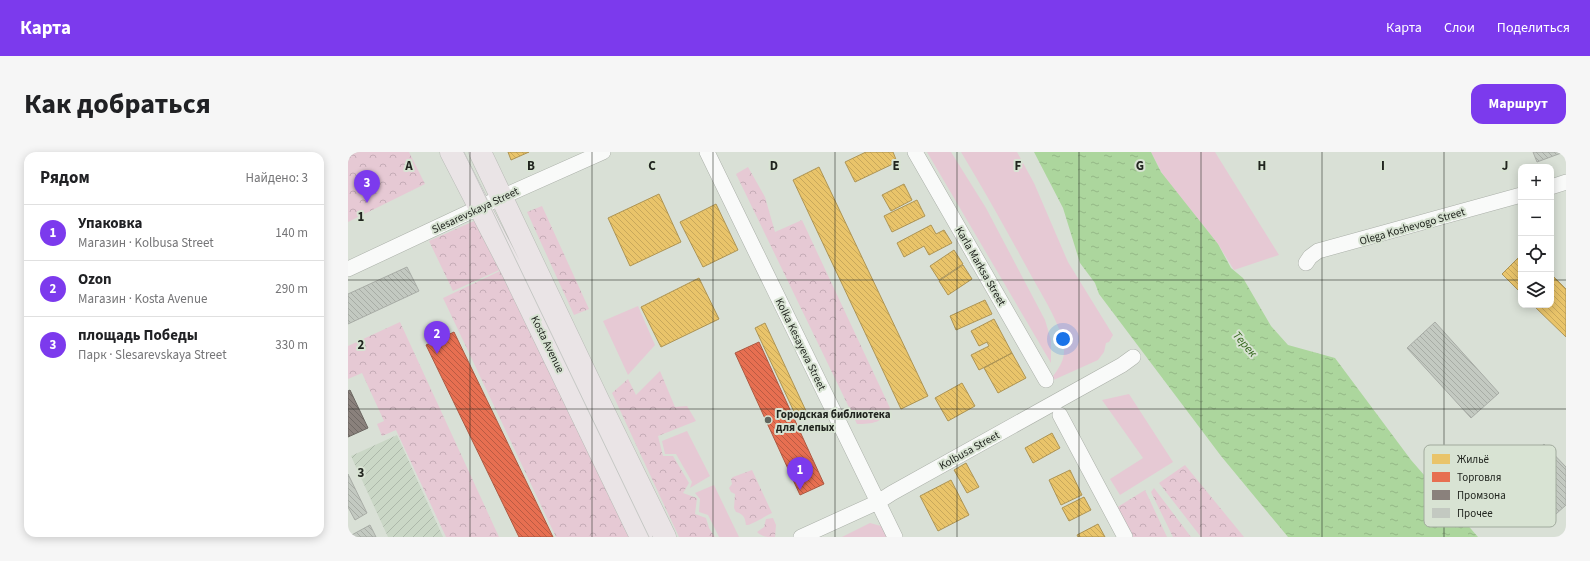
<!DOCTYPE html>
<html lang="ru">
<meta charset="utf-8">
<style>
:root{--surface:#fff;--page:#f6f6f6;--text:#202124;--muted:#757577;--line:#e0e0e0;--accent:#7c3aed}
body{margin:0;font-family:"Source Sans 3",sans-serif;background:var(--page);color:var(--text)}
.controls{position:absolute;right:12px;top:12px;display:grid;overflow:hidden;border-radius:8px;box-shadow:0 2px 10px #0003}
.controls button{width:36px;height:36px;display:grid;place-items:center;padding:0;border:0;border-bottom:1px solid var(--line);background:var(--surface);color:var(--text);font:20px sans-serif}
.you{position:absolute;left:715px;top:187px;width:14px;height:14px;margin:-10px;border:3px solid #fff;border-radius:50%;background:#1a73e8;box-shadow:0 0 0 6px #1a73e833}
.badge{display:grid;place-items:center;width:26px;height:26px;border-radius:50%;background:var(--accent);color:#fff;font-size:13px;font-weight:700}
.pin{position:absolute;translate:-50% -33px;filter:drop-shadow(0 1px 2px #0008)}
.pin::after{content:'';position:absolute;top:21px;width:14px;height:12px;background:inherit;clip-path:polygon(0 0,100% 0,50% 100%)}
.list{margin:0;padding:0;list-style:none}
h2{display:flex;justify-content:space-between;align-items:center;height:52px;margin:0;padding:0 16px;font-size:17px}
h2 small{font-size:13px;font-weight:400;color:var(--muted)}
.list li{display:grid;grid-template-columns:26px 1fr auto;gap:12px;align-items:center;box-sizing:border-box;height:56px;padding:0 16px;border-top:1px solid var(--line)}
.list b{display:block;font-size:15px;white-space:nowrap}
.list p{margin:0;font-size:13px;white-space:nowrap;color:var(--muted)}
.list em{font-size:13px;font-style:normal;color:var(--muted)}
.icon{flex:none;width:22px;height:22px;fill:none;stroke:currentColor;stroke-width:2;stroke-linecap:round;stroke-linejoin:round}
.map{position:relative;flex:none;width:1218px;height:385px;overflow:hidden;border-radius:12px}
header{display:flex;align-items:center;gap:24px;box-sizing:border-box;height:56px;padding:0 20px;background:var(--accent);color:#fff}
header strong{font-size:19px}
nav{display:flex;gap:22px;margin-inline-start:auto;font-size:14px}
.intro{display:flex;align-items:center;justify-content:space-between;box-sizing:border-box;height:96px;padding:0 24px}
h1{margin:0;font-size:28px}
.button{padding:10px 18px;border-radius:12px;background:var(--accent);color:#fff;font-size:14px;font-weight:700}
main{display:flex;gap:24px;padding:0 24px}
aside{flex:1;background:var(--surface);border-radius:12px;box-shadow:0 2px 10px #0003}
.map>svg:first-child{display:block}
.industrial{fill:url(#industrial-furrows)}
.grass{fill:#e6c9d4}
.forest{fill:url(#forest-crowns)}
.water{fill:url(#water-ripples)}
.homes{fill:url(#homes-back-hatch);stroke:#ad9454}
.shops{fill:url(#shops-back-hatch);stroke:#ac5942}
.industry{fill:url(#industry-back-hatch);stroke:#6a6560}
.building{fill:url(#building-back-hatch);stroke:#a8aca6}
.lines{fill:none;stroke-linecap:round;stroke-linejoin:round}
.minor-casing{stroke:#abb0a9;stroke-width:16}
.primary-casing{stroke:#b9bcb7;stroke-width:23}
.minor{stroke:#f9faf9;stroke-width:15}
.primary{stroke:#eae4e6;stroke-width:22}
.tram{stroke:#c6c8c5;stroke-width:1}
.grid{fill:none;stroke:#21251f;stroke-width:1;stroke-opacity:0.55}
.poi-dot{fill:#61665f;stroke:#d8e3d3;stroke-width:1.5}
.labels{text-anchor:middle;stroke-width:4;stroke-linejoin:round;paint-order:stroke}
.street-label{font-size:11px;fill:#21251f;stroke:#d8e3d3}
.poi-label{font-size:11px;font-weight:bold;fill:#21251f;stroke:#d8e3d3;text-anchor:start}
.water-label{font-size:12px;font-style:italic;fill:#32661a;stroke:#d8e3d3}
.key{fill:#d8e3d3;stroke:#a1aa9d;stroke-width:1}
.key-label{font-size:11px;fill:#21251f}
.grid-label{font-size:13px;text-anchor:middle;font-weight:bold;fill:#21251f;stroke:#d8e3d3;stroke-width:4;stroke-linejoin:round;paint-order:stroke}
</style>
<header>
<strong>Карта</strong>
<nav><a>Карта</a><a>Слои</a><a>Поделиться</a></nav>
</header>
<div class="intro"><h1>Как добраться</h1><a class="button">Маршрут</a></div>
<main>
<aside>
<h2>Рядом<small>Найдено: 3</small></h2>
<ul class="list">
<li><span class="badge">1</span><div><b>Упаковка</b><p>Магазин · Kolbusa Street</p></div><em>140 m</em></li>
<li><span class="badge">2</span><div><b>Ozon</b><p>Магазин · Kosta Avenue</p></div><em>290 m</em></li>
<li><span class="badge">3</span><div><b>площадь Победы</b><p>Парк · Slesarevskaya Street</p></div><em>330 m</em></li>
</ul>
</aside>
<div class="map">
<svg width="1218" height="385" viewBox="0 0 1218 385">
<defs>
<pattern id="industrial-furrows" width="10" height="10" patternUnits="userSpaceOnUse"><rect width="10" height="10" fill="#cad7c6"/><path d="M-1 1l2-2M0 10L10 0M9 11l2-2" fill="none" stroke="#adb8aa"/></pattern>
<pattern id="forest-crowns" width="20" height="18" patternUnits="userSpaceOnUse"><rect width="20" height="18" fill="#e6c9d4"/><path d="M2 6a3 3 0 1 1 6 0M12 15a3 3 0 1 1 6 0" fill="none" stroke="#c5acb6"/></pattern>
<pattern id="water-ripples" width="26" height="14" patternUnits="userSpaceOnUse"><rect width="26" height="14" fill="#acd69d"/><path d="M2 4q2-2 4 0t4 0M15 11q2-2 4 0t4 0" fill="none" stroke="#94b887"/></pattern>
<pattern id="homes-back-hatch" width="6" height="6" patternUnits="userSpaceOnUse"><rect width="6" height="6" fill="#e9c46a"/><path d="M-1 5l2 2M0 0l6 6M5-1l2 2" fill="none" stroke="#c8a85b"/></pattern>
<pattern id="shops-back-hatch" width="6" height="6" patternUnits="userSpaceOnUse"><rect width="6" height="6" fill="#e76f51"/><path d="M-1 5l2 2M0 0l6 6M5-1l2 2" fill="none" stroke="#bb5b43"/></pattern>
<pattern id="industry-back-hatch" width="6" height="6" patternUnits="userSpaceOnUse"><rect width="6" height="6" fill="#8a817c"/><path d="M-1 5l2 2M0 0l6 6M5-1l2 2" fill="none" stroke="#706965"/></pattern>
<pattern id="building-back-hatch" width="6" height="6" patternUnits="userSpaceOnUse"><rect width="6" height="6" fill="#c3c9c1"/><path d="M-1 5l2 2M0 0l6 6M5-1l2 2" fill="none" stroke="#a7aca5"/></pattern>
</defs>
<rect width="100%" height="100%" fill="#d9e0d6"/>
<path class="industrial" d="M49 283 95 385H40L3 304Z"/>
<path class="grass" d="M579 0H603L638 56 697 168 703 188V211Z
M613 0H669L686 31 720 110 765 183 761 190 758 191 756 200 750 208 701 230C707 221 716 211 716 200 717 179 695 145 684 125 661 83 638 41 613 0Z
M803 0H867L931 103 886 118 870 92 815 23Z
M290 154 307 193 280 223 255 169Z
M781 242 825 310 772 343 762 327 795 306 754 248Z
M339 279 362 324 342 336 344 330 328 302H317L314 289Z
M366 333 391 385H371L360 363 351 360 352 347 347 341Z
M522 371 533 374 540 385H494Z"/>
<path class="forest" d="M0 0H61L77 32 0 70Z
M400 15 417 45 427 80 454 68 542 256C535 271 524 272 509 272L388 22Z
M194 54 241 157 226 163 179 60Z
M135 65 158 115 105 139 81 89Z
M154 118 281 385H208L95 146Z
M52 170 151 385H98L48 278 34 284 29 272 36 269 14 221 0 227V194Z
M312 219 327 255 339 254 348 269 310 284 315 304H325L341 331 335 341 349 346 347 362 358 366 361 376 367 385H331L264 241 280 227 288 243Z
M837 313 896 385H853L811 331Z
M404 318 424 361C417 364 404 373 398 373 397 366 396 362 388 360L386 356 387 342 383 340 381 336 384 332 383 327 385 325Z
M806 336 843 385H825L803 340Z
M797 338 819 385H782L768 356Z
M425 366 428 373 427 385C420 385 414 385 409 380L416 375 418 367Z"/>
<path class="water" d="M686 0H803L813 20 870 92 883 116 895 126 923 174 940 193 987 206 1063 308 1130 385H940L873 304 751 142 747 131 732 111 715 56Z"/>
<path class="homes" d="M160 0H181L163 8Z
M518 0H545L549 10 507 30 497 10Z
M471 15 580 244 553 257 445 28Z
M556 32 564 48 543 59 534 43Z
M311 42 333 90 282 114 260 66Z
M569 48 577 64 544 80 536 64Z
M368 52 390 98 355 115 332 70Z
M583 73 588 82 596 78 604 91 581 103 576 94 556 105 549 91Z
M606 98 615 112 591 128 582 114Z
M1173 103V141L1154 122Z
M615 113 624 127 600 143 591 129Z
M1203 122 1218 137V185L1185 153H1203Z
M351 126 371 167 313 195 293 155Z
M637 148 644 162 608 178 602 164Z
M646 167 664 201 631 218 623 203 641 194 639 190 631 194 623 179Z
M417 171 458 259 448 264 407 176Z
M664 201 678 226 650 241 636 216Z
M614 231 627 254 600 269 587 246Z
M704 281 712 296 685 311 677 296Z
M618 311 631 335 619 341 606 318Z
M722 318 734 343 713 353 701 328Z
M603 328 621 363 590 379 572 344Z
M736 345 743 358 721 369 714 356Z
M750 372 757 385H730L729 383Z"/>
<path class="shops" d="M106 180 205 385H171L78 193Z
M411 190 476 332 452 343 387 201Z"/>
<path class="industry" d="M2 238 20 276 0 285V239Z"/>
<path class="building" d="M1185 0H1216L1189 10Z
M59 115 71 139 0 172V142Z
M1087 170 1151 241 1123 266 1059 196Z
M1196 292 1218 315V353L1208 362 1168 318Z
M0 322 19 361 7 368 0 355Z
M22 373 28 385H0Z"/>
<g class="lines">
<defs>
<path id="minor" d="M359 0 547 385
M567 0 698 228
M1203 35 1218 30
M958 111 962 105 970 99 1173 43
M0 117 145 49 255 0
M712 263 777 385
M453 385 530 350 544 341 774 213 785 205"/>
<path id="primary" d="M103 0 165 120 293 385
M132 0 251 250 317 385"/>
</defs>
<use href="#minor" class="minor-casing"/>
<use href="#primary" class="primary-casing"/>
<use href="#minor" class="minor"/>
<use href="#primary" class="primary"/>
<path class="tram" d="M116 0 301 385"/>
</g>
<path class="grid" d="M122 0V385M244 0V385M365 0V385M487 0V385M609 0V385M731 0V385M853 0V385M974 0V385M1096 0V385M0 128H1173M1203 128H1218M0 257H1218"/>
<circle class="poi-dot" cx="420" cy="268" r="4"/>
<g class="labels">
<g class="street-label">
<text transform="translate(127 58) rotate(-25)" y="4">Slesarevskaya Street</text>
<text transform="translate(1064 74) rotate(-16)" y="4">Olega Koshevogo Street</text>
<text transform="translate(633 114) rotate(60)" y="4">Karla Marksa Street</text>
<text transform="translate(200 192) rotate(64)" y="4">Kosta Avenue</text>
<text transform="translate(453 192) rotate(64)" y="4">Kolka Kesayeva Street</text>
<text transform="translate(621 298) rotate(-29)" y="4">Kolbusa Street</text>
</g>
<g class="poi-label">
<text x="428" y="266">Городская библиотека<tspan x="428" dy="13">для слепых</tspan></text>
</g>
<g class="water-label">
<text transform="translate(897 192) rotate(49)" y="4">Терек</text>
</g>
</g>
<rect x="1076" y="293" width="132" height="82" rx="6" class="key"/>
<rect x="1084" y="302" width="18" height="10" fill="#e9c46a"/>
<rect x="1084" y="320" width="18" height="10" fill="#e76f51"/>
<rect x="1084" y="338" width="18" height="10" fill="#8a817c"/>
<rect x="1084" y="356" width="18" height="10" fill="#c3c9c1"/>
<g class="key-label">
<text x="1109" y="311">Жильё</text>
<text x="1109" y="329">Торговля</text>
<text x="1109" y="347">Промзона</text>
<text x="1109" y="365">Прочее</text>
</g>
<g class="grid-label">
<text x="61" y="18">A</text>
<text x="183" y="18">B</text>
<text x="304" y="18">C</text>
<text x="426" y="18">D</text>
<text x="548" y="18">E</text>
<text x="670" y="18">F</text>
<text x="792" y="18">G</text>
<text x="914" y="18">H</text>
<text x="1035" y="18">I</text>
<text x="1157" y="18">J</text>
<text x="13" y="69">1</text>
<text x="13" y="197">2</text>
<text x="13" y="325">3</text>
</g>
</svg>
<div class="controls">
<button>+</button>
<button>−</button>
<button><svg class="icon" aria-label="locate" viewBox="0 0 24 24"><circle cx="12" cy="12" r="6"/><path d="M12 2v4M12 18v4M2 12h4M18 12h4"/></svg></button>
<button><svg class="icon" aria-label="layers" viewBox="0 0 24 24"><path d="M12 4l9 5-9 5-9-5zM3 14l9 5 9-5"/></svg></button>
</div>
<div class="you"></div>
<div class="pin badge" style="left:452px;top:338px">1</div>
<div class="pin badge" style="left:89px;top:202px">2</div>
<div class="pin badge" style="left:19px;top:51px">3</div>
</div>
</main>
